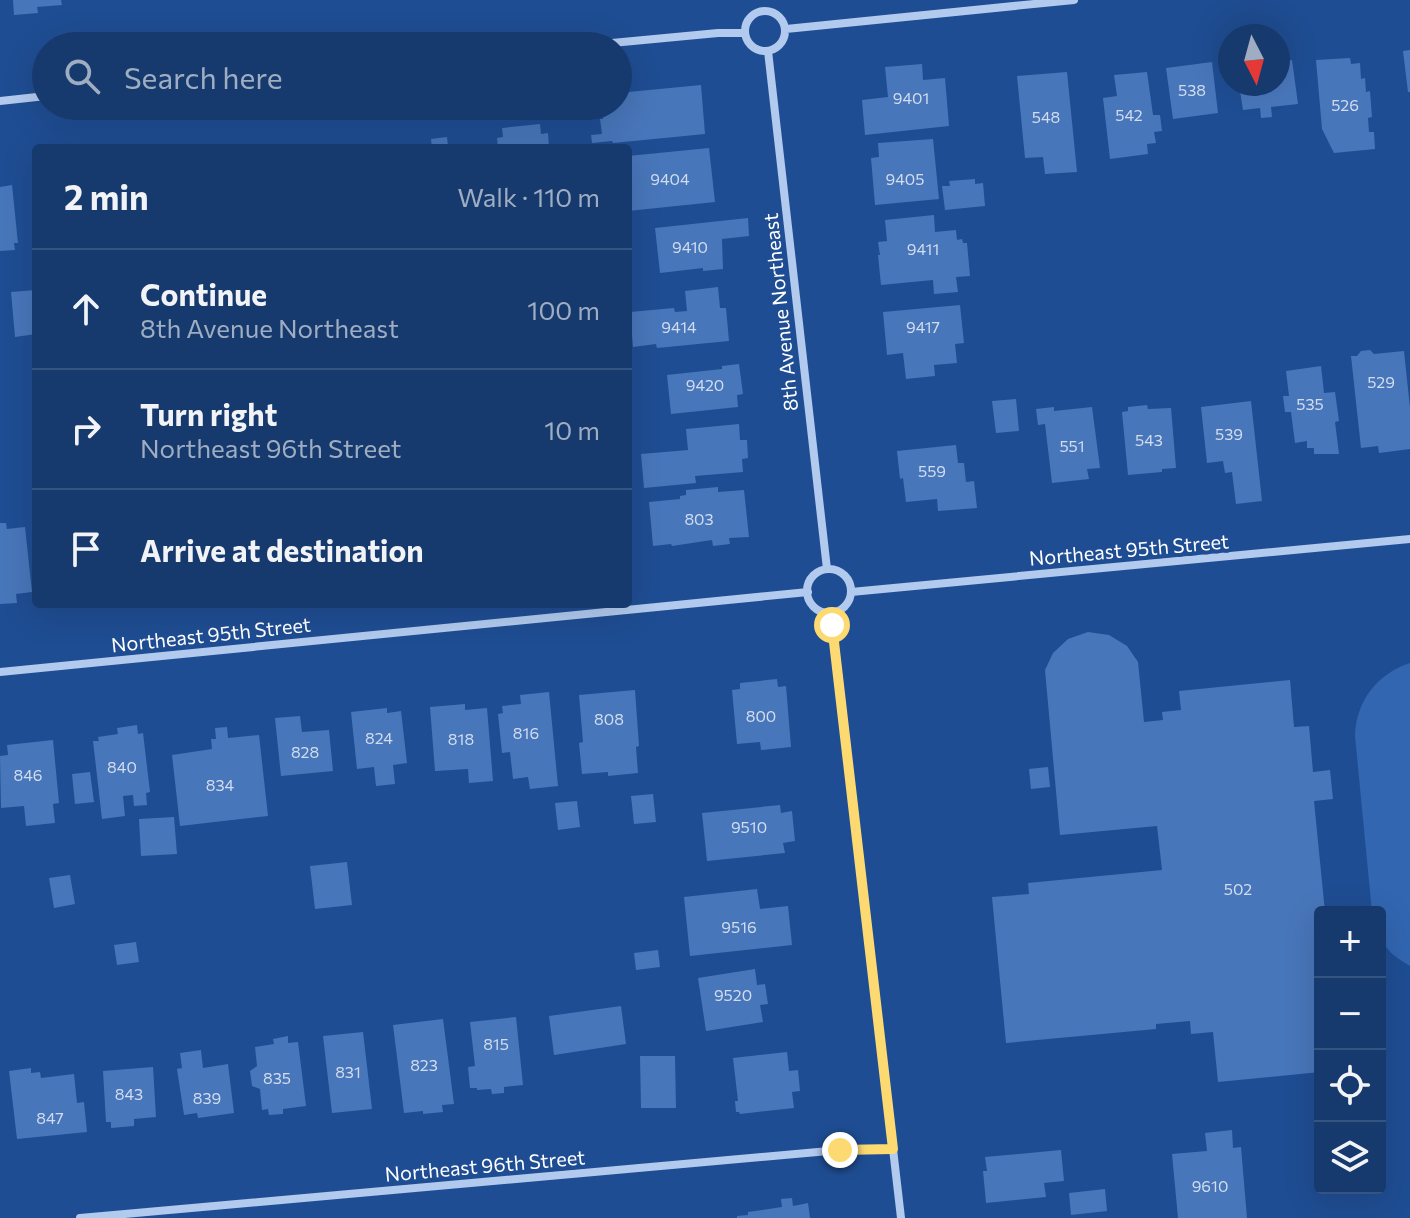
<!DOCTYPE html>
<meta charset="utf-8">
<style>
:root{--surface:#173a6e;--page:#204173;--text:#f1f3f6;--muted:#9eadc2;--line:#365481}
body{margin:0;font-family:Commissioner,sans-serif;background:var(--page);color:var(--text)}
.controls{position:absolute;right:24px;bottom:24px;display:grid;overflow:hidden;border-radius:8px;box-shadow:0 8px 32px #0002}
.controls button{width:72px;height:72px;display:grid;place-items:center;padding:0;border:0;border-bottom:2px solid var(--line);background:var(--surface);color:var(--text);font:40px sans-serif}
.compass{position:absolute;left:1218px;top:24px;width:72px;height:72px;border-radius:50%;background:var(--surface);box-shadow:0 8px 32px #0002;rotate:174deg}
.stop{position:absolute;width:24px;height:24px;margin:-18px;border:6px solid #fcda71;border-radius:50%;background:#fff}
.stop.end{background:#fcda71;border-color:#fff;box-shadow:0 2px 8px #0008}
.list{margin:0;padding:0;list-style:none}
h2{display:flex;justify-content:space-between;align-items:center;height:104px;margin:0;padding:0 32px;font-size:34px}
h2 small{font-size:26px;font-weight:400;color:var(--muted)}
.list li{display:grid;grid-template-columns:52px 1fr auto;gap:24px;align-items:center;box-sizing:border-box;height:120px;padding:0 32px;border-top:2px solid var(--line)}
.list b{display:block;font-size:30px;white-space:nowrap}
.list p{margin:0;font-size:26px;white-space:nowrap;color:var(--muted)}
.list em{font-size:26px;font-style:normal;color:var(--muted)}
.icon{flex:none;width:44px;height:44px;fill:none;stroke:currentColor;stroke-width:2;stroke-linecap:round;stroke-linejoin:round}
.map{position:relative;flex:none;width:1410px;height:1218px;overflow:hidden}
.search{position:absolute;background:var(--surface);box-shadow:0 8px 32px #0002;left:32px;top:32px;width:600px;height:88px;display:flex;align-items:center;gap:20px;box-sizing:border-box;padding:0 28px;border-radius:44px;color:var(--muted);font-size:30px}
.panel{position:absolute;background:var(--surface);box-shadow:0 8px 32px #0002;left:32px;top:144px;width:600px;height:464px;border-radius:8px}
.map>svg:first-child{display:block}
.garden{fill:#3266b1}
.building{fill:#4876ba}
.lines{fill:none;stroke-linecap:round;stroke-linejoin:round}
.street{stroke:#b1caee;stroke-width:8}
.route{stroke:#fcda71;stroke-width:10}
.labels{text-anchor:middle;stroke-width:8;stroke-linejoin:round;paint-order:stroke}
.number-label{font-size:16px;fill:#d1ddee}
.street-label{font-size:20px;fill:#fff;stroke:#1f4d93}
</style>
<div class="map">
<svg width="1410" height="1218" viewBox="0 0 1410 1218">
<rect width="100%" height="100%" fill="#1f4d93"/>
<path class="garden" d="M1410 663V966C1383 950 1380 943 1380 912H1372L1355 736C1356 701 1377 674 1410 663Z"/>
<path class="building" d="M13 0H61L62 5 37 7 38 13 14 15Z
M1410 50V92H1408L1403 51Z
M1350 58 1351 64 1360 63 1361 79 1365 78 1366 92 1370 91 1372 117 1368 118 1369 132H1374L1375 149 1334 153 1322 129 1316 60Z
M1292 60 1298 104 1271 107 1272 117 1261 118 1260 108 1243 110 1239 84H1278V62Z
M1212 62 1218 113 1173 119 1166 68Z
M922 64 923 80 945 78 949 126 865 135 862 100 888 97 885 67Z
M1067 72 1077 172 1045 174 1043 157 1025 158 1017 76Z
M1147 72 1153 115H1160L1162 131 1154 132 1156 143 1147 144 1148 154 1110 159 1103 98 1117 96 1114 75Z
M701 85 705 134 613 143 612 141 592 143 591 135 602 134 600 119H603L602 106H618V93Z
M540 124 541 134 548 133 549 148H498L497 138 503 137 502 128Z
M447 137 448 146 465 144V148H432L431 139Z
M933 139 939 199 875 205 871 158 879 157 878 143Z
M709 148 715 202 628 211V156Z
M975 179V184L983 183 985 206 945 210 942 186H950L949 181Z
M12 185 18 243H14L15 250 0 251V187Z
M934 215 935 232 956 230 957 240 962 239 963 243H967L970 276 956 277 958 292 934 294 933 280 881 285 878 255H880L878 242 887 241 885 220Z
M748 218 749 236 722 239 723 269 703 271V268L660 273 655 228Z
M718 287 720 308H726L729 341 657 348 656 344 633 347 630 312 674 308 675 312 687 311 685 291Z
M36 290V334L15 337 11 292Z
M960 305 964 343 955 344 957 363 934 365 935 376 906 379 903 353 887 355 883 312Z
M1370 350 1374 354 1404 351 1410 408V449L1379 453 1378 446 1361 448 1351 356H1357L1361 351Z
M739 364 743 394 737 395 738 407 671 414 667 375 722 369V366Z
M1321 366 1324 393 1335 392 1339 421 1335 422 1339 454H1314V448H1307V441L1295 443 1291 412H1285L1283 396H1289L1286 371Z
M1016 399 1019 431 996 433 992 401Z
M1251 401 1262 501 1236 504 1232 472 1225 473 1223 461 1207 463 1201 407Z
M1147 405 1148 409 1171 408 1176 468 1162 469V472L1128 475 1122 412 1128 411V407Z
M1054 407V411L1092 407 1100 468 1087 469 1089 479 1052 483 1045 424 1038 425 1036 409Z
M739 424 740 440H747L748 458 742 459 743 472 695 476 696 483 644 488 641 454 688 450 686 429Z
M956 445 958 463H964L966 482 974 481 977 508 938 511 937 499 906 502 903 478 900 479 897 451Z
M718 487V492L744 490 749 537 729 538 730 544 713 546 712 540 672 546 671 544 653 546 649 502 680 499V496L686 495V490Z
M0 523H6L7 529 25 527 32 592 16 594 17 603 0 604Z
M1088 632 1109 635 1127 646 1138 662 1144 722 1163 720 1162 712 1181 710 1179 691 1290 680 1294 727 1309 726 1313 772 1330 770 1333 799 1314 801 1325 912H1320V1072L1218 1082 1213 1032 1191 1034 1190 1021 1156 1024V1029L1006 1043 992 897 1029 894 1028 883 1162 870 1157 826 1060 835 1045 670 1053 653 1068 639Z
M777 679 778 687 786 686 791 747 761 750 760 742 737 744 732 690 740 689V683Z
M635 690 639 746 636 747 638 773 608 776V772L582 774 579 743 583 742 579 695Z
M549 692 558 786 530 789 528 777 513 779 510 752 502 753 498 714 503 713 502 706 521 704 520 695Z
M465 704V710L487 708 493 781 469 783 468 769 435 771 430 707Z
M387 708V713L401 711 407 763 393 765 395 784 376 786 374 767 357 769 351 712Z
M300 716 302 732 329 730 333 771 281 776 275 718Z
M137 725 138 734 143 733 150 792 146 793 147 805 134 806 133 795 123 796 125 816 102 819 93 741H99L98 737 118 734 117 728Z
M227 727 228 738 259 735 268 816 180 826 172 755 212 749 211 739H216L215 728Z
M53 740 59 803 53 804 55 823 26 826 24 806 1 808 0 756 8 755 7 745Z
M1048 767 1050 787 1031 789 1029 769Z
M90 772 94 802 75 804 72 774Z
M653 794 656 822 634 824 631 796Z
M577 801 580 827 558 830 555 803Z
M780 805 781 813 792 811 795 841 783 843 785 853 707 861 702 813Z
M174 817 177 854 141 856 139 819Z
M347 862 352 905 315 909 310 866Z
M70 875 75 904 54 908 49 878Z
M757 889 760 909 788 906 792 945 690 956 684 897Z
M136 942 139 962 117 965 114 945Z
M658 950 660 967 636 970 634 953Z
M755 969 757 985 765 984 768 1004 760 1005 763 1022 706 1031 698 978Z
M621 1006 626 1044 554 1055 549 1016Z
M516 1017 523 1085 504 1087V1093L492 1094 491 1089 477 1090V1088H470L468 1067 475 1066 470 1022Z
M443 1019 454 1104 442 1105 443 1112 423 1114V1111L404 1113 393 1025Z
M363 1032 372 1109 332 1113 323 1036Z
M288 1036V1043L298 1042 306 1106 283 1109V1114L269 1115 268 1109 262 1110 260 1089 252 1086 250 1071 257 1066 255 1047 274 1044 273 1039Z
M201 1050 203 1068 228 1064 234 1113 198 1118 197 1113 184 1115 177 1069 182 1068 180 1053Z
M787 1052 789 1071 798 1070 800 1091 792 1092 794 1108 740 1114 739 1112H736L735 1101H738L733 1058Z
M640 1056H675L676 1108H641Z
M153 1067 156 1117 134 1119V1126L111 1128V1122H106L103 1071Z
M31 1068V1073L40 1072 41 1078 74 1074 77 1103 84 1102 87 1132 17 1139 9 1071Z
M1232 1130 1233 1148 1241 1147 1247 1218H1178L1172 1154 1207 1151 1205 1133Z
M1061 1150 1064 1181 1044 1183 1046 1197 986 1203 983 1171H987L985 1157Z
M1105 1189 1107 1211 1071 1215 1069 1193Z
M792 1198 793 1206 808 1203 810 1218H737V1216L748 1215V1212L782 1207 781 1199Z"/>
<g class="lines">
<path class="street" d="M745 31a20 20 0 1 1 40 0a20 20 0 1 1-40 0Z
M786 29 1074 0
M580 46 718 33H745
M768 51 827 569
M0 101 46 96
M807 591a22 22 0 1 1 44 0a22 22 0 1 1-44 0Z
M851 592 1410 539
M831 613 901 1218
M0 672 808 592
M80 1218 840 1150 893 1149"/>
</g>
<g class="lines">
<path class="route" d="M832 625 893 1149 840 1150"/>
</g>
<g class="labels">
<g class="number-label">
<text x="1192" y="96">538</text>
<text x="911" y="104">9401</text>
<text x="1345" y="111">526</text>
<text x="1129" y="121">542</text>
<text x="1046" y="123">548</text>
<text x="670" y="185">9404</text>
<text x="905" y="185">9405</text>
<text x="690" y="253">9410</text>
<text x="923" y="255">9411</text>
<text x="679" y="333">9414</text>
<text x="923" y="333">9417</text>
<text x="1381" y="388">529</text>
<text x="705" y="391">9420</text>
<text x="1310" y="410">535</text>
<text x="1229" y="440">539</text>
<text x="1149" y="446">543</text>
<text x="1072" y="452">551</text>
<text x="932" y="477">559</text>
<text x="699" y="525">803</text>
<text x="761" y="722">800</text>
<text x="609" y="725">808</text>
<text x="526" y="739">816</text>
<text x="379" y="744">824</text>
<text x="461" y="745">818</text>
<text x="305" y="758">828</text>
<text x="122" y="773">840</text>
<text x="28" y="781">846</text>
<text x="220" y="791">834</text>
<text x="749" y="833">9510</text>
<text x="1238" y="895">502</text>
<text x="739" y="933">9516</text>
<text x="733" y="1001">9520</text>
<text x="496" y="1050">815</text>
<text x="424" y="1071">823</text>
<text x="348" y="1078">831</text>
<text x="277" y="1084">835</text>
<text x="129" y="1100">843</text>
<text x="207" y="1104">839</text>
<text x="50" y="1124">847</text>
<text x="1210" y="1192">9610</text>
</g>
<g class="street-label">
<text transform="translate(781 312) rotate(-96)" y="7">8th Avenue Northeast</text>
<text transform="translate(1129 550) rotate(-5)" y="7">Northeast 95th Street</text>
<text transform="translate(211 635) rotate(-6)" y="7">Northeast 95th Street</text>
<text transform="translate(485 1166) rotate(-5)" y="7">Northeast 96th Street</text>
</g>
</g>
</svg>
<div class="controls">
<button>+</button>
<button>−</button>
<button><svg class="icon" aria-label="locate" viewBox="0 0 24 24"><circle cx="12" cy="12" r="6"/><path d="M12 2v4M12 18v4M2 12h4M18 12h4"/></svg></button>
<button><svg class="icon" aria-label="layers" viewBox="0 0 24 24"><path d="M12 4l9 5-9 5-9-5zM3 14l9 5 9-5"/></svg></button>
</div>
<svg class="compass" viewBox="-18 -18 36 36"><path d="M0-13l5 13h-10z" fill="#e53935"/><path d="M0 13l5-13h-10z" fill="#9eadc2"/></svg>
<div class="stop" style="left:832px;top:625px"></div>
<div class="stop end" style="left:840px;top:1150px"></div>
<div class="search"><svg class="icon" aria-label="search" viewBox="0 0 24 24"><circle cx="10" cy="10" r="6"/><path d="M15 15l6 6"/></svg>Search here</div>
<section class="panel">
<h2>2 min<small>Walk · 110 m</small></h2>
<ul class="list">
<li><svg class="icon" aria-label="ahead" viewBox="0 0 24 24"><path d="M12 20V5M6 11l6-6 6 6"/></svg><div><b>Continue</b><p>8th Avenue Northeast</p></div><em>100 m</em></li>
<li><svg class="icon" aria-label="right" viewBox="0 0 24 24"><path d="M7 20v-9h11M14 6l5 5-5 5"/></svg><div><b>Turn right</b><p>Northeast 96th Street</p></div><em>10 m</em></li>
<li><svg class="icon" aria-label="arrive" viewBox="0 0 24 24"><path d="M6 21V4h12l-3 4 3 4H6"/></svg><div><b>Arrive at destination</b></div></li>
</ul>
</section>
</div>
